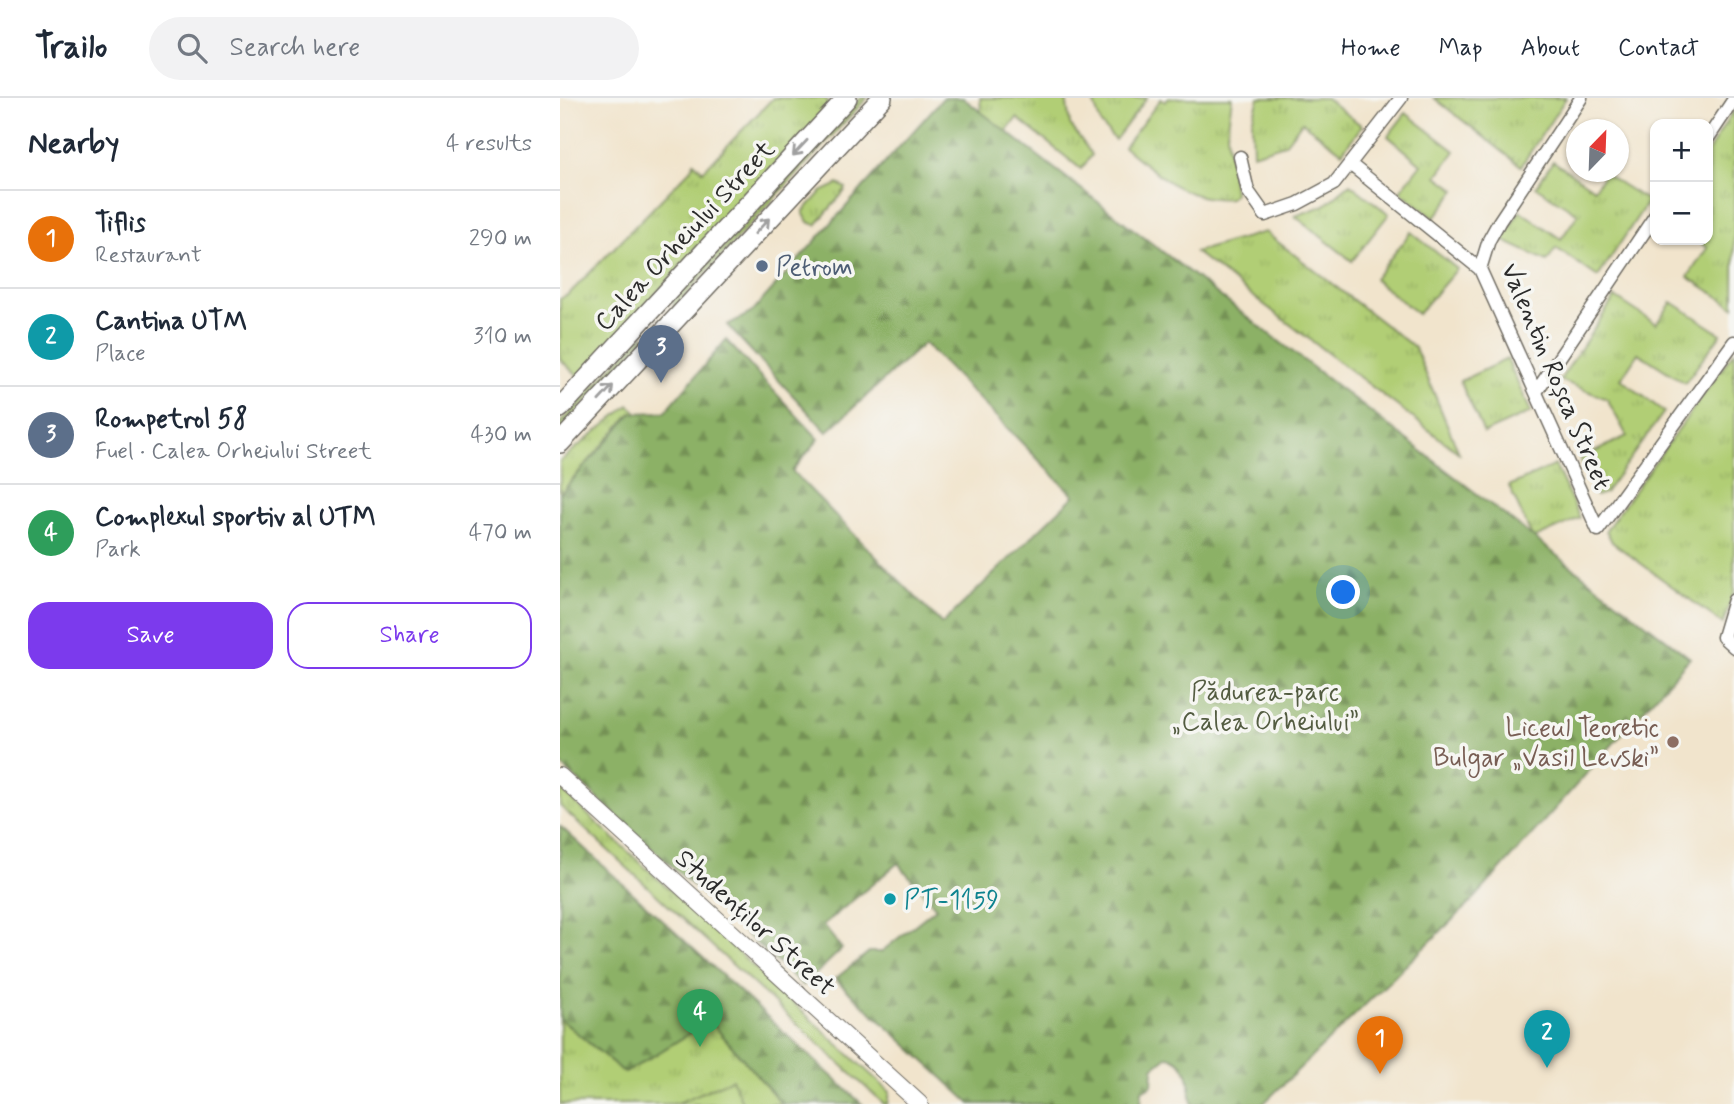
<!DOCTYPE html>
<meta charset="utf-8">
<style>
:root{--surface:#fff;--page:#f2f2f3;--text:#1f2937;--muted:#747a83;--line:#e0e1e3;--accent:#7c3aed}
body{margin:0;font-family:Mynerve,sans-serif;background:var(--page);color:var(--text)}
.controls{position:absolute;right:21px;top:21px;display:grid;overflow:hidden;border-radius:14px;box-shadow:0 2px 5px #0004}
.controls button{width:63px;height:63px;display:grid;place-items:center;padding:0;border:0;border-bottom:2px solid var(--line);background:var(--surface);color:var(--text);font:35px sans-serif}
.compass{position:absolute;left:1006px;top:21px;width:63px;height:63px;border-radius:50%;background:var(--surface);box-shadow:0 2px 5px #0004;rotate:23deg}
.you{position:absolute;left:784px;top:495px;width:24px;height:24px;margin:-18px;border:5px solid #fff;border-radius:50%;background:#1a73e8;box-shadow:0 0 0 10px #1a73e833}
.badge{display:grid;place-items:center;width:46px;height:46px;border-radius:50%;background:var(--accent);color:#fff;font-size:23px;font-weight:700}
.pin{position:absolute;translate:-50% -58px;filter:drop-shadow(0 2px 4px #0008)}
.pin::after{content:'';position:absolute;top:37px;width:24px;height:21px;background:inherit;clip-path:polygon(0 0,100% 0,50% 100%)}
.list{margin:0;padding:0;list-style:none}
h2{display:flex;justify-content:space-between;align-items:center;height:91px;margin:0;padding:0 28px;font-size:30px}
h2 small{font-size:23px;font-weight:400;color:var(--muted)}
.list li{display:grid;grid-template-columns:46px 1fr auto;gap:21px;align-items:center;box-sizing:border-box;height:98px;padding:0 28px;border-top:2px solid var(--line)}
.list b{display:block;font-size:26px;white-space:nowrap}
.list p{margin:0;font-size:23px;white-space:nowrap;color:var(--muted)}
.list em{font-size:23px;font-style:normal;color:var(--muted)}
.actions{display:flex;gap:14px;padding:21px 28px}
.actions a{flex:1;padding:16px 0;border:2px solid var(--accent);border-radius:21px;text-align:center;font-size:24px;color:var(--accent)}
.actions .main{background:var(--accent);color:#fff}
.icon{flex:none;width:38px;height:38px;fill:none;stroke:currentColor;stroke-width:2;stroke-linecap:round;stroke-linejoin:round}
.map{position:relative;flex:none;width:1174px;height:1006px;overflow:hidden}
header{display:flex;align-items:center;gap:42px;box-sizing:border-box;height:98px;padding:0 35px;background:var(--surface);border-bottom:2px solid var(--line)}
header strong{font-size:33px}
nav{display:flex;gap:38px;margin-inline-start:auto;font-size:24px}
.search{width:490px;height:63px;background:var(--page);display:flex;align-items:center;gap:18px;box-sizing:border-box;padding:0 24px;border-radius:38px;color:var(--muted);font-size:26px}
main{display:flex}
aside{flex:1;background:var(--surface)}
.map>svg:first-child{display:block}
.grass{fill:url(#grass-tufts);stroke:#6e7c50;stroke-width:2}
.forest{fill:url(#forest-firs);stroke:#5c6e48;stroke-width:2}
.pitch{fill:#b1ce75;stroke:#6e7c50;stroke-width:2}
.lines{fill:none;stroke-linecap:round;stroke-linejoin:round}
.minor-casing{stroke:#706c63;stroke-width:15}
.major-casing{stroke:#706c63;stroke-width:18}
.highway-casing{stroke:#706c63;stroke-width:22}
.minor{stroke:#fff;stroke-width:12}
.major{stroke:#fff;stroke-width:16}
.highway{stroke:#fff;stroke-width:19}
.oneway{stroke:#a0a0a0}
.service-dot{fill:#5c6f8a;stroke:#f6f6f2;stroke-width:2.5}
.education-dot{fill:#8d6e63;stroke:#f6f6f2;stroke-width:2.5}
.culture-dot{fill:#0f9aa8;stroke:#f6f6f2;stroke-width:2.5}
.labels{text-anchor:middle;stroke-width:7;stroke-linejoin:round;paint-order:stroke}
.street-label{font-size:26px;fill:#2b2b2b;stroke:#f6f6f2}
.service-label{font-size:26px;fill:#4e5e75;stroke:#f6f6f2;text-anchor:start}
.park-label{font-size:26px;fill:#535c41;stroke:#f6f6f2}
.education-label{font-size:26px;fill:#785e54;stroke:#f6f6f2;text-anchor:end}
.culture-label{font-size:26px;fill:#0d838f;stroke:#f6f6f2;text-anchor:start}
</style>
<header>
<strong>Trailo</strong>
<div class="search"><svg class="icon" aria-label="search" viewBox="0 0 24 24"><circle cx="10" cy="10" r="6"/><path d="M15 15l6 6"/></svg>Search here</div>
<nav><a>Home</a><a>Map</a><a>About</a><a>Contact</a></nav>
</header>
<main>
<aside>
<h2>Nearby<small>4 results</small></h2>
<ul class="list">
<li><span class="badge" style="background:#e8710a">1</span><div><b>Tiflis</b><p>Restaurant</p></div><em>290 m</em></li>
<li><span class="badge" style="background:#0f9aa8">2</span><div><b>Cantina UTM</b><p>Place</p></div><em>310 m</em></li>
<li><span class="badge" style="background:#5c6f8a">3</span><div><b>Rompetrol 58</b><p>Fuel · Calea Orheiului Street</p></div><em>430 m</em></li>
<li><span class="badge" style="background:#2e9e5b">4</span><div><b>Complexul sportiv al UTM</b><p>Park</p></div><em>470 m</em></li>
</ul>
<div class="actions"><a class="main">Save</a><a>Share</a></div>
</aside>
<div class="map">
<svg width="1174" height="1006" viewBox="0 0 1174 1006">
<defs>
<pattern id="grass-tufts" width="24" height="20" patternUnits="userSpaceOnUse" patternTransform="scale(1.75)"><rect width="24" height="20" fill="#b1ce75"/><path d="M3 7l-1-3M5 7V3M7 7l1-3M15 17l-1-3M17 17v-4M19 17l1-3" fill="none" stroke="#98b165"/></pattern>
<pattern id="forest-firs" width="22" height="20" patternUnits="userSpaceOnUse" patternTransform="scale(1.75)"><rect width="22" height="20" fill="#8cb166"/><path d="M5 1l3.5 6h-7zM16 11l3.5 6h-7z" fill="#739054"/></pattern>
</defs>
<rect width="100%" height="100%" fill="#f6f6f2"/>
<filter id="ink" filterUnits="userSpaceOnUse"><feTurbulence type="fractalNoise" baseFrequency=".0143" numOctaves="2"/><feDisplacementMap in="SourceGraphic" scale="14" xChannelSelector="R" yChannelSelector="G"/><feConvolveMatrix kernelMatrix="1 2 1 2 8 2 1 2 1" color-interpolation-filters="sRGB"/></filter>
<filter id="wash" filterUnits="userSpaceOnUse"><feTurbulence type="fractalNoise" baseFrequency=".00686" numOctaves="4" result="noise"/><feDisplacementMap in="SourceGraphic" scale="28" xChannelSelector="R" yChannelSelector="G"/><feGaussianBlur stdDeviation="1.57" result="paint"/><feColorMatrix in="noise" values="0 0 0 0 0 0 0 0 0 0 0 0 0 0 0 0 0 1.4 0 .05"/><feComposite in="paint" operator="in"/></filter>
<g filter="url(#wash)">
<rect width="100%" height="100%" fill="#f1e4cc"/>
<path class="grass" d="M213 0H265L270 7 19 279 0 261V201L10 195 132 70 134 64 143 73Z
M301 0H307L114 209 113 203Z
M420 0H506L510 26 532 57 521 71 457 20 446 34 421 15Z
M532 0H587L555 42 541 26Z
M608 0H672L667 35 674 95 670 100C625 105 597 75 564 49L601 1 605 4Z
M699 0H766L802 28 782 54 742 24 725 46 693 56 692 23Z
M874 0H1006L961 68Z
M1174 11V209L1128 179 1147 150 1137 142H1148V54Z
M846 15 895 53 877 78 896 92 874 120 840 93 861 66 828 38Z
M993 63 1034 91 1045 76 1088 103 1038 179 996 150 987 163 942 142 960 113 1001 141 1018 116 976 89Z
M278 86 286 90 284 94 256 127 248 124 243 114 261 94Z
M790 86 829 116 792 163 735 118 765 107Z
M705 134 855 250 899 355 635 154Z
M851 134 897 171 858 216 814 181Z
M1055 199 1096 226 1112 204 1161 236 1125 285 1078 255 1061 281 1104 314 1045 395 1036 398 1020 361 1067 338 1047 301 1000 282Z
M82 237 85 239 0 332V325Z
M1174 254V493L1163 526 1052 444 1046 432Z
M947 261 971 314 924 335 900 283Z
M69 307 78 315H71L0 396V363Z
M995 367 1020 420 973 441 949 388Z
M0 691 330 994 328 1006H324L0 708Z
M0 921 65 975 150 923 222 1006H0Z"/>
<path class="forest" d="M383 0H403L1130 560 914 801 703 1006H632C629 986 631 964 608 958L593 970 592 987 582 993 581 1006H411L275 881 309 854H321L376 810 338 765 263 827 282 851 243 888 0 666V396L72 315 105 314 166 242 259 341 232 373 382 526 514 398 364 245 267 334 167 227 191 215Z
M0 728 302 1006H222L150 923 65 975 0 921Z"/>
<path class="pitch" d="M172 981 183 1006H116Z"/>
</g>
<g filter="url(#ink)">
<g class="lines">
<defs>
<path id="minor" d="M1021 0 939 124 929 142 920 171 1038 432
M1148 40 1174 1
M680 59 688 93 705 117 737 106 774 86 841 0
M790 66 920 171
M976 294 1095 118
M1038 432 1174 244
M1174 502 1163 539 1174 549"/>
<path id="major" d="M0 678 360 1006"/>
<path id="highway" d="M0 310 287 0
M0 345 322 0"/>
</defs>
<use href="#minor" class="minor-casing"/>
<use href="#major" class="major-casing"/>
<use href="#highway" class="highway-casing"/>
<use href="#minor" class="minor"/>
<use href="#major" class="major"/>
<use href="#highway" class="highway"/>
</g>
<defs><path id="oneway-shaft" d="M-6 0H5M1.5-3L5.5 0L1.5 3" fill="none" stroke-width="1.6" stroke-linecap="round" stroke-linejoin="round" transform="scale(1.75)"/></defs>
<g class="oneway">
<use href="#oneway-shaft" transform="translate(240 50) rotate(133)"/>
<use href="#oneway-shaft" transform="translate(202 128) rotate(-47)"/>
<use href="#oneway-shaft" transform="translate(46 295) rotate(-47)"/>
</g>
</g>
<circle class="service-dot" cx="202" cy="168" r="7"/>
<circle class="education-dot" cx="1113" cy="644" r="7"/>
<circle class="culture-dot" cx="330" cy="801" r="7"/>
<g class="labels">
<g class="street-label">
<text transform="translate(124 137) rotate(-47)" y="9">Calea Orheiului Street</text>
<text transform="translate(997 278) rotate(67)" y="9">Valentin Roșca Street</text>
<text transform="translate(196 824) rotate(42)" y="9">Studenților Street</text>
</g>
<g class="service-label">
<text x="216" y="177">Petrom</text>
</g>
<g class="park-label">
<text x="705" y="602">Pădurea-parc<tspan x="705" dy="30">„Calea Orheiului”</tspan></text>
</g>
<g class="education-label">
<text x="1099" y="638">Liceul Teoretic<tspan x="1099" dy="30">Bulgar „Vasil Levski”</tspan></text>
</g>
<g class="culture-label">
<text x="344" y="810">PT-1159</text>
</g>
</g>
</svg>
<div class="controls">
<button>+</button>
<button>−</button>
</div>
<svg class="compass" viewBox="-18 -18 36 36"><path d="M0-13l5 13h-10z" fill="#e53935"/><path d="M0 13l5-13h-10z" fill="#747a83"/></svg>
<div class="you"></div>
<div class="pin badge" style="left:820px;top:976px;background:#e8710a">1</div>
<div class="pin badge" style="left:987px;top:970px;background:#0f9aa8">2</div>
<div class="pin badge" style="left:101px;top:285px;background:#5c6f8a">3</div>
<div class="pin badge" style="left:140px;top:949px;background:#2e9e5b">4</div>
</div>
</main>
